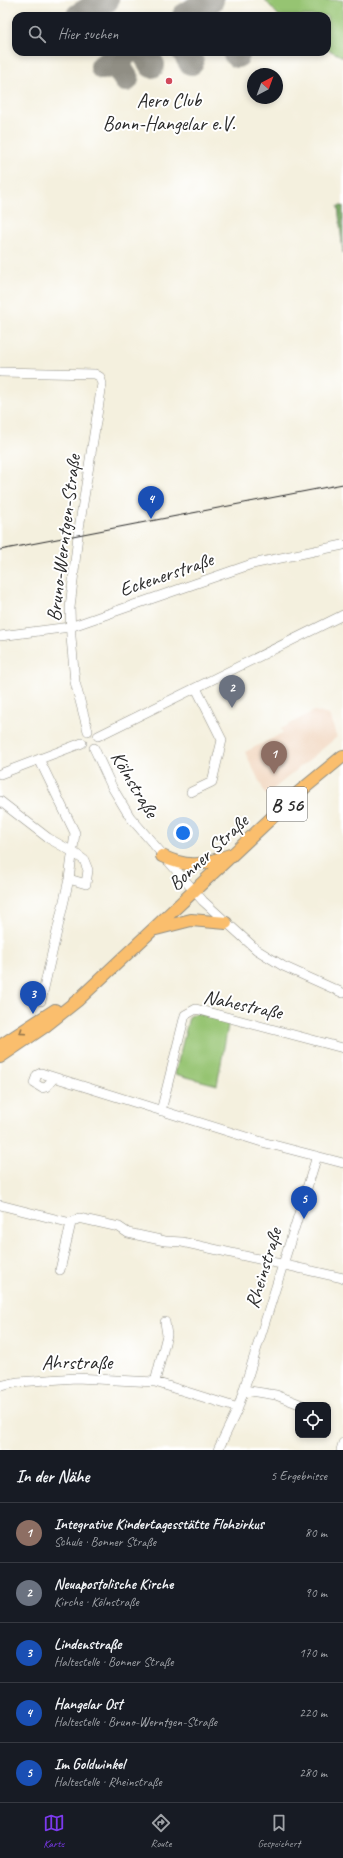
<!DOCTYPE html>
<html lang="de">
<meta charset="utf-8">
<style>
:root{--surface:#171b24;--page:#242831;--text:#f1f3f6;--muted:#9ea1a6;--line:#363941;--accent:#7c3aed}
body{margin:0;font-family:Caveat,sans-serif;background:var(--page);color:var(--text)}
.controls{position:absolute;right:12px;bottom:12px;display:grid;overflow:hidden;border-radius:8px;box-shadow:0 2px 6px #0003}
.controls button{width:36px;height:36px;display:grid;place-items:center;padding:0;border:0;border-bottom:1px solid var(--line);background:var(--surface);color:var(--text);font:20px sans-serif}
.compass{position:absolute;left:247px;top:68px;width:36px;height:36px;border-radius:50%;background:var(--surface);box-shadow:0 2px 6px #0003;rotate:41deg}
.you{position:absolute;left:183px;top:833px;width:14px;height:14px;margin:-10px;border:3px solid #fff;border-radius:50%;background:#1a73e8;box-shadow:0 0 0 6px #1a73e833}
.badge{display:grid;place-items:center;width:26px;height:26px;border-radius:50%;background:var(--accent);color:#fff;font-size:13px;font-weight:700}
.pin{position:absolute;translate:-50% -33px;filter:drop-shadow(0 1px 2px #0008)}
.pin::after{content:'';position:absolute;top:21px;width:14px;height:12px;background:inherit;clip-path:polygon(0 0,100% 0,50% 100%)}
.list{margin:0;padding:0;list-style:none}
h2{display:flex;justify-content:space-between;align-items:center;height:52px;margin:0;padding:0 16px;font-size:17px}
h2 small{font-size:13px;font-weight:400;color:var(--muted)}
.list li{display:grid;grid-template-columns:26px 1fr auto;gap:12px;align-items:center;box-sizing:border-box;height:60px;padding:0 16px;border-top:1px solid var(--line)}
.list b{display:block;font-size:15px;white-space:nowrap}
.list p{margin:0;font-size:13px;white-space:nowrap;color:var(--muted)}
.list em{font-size:13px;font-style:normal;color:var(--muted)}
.icon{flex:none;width:22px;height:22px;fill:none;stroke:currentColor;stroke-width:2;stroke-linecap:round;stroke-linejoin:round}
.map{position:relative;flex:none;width:343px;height:1450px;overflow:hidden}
.search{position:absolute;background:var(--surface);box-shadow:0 2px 6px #0003;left:12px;right:12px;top:12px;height:44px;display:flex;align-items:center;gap:10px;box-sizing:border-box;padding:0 14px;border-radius:12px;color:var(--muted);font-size:15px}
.sheet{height:352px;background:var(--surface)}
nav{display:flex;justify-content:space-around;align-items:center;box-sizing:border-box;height:56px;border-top:1px solid var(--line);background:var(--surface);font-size:11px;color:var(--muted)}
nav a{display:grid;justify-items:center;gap:2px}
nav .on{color:var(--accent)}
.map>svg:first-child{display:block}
.built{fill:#f1d5bd}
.green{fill:#96c472;stroke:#60784e}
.forest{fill:#78aa64;stroke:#526a48}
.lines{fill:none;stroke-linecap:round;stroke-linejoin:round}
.taxiway{stroke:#908e84;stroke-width:26}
.minor-casing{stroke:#908e84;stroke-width:10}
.major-casing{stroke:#908e84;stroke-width:14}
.minor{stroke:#fff;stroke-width:9}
.major{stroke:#fabe6d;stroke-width:12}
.tram{stroke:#2b2b2b;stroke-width:1}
.oneway{stroke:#92744c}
.poi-dot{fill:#d1495b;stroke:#fff;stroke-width:1.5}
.labels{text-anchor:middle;stroke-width:4;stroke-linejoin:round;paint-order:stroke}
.shield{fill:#fff;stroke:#6b6b6b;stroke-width:1}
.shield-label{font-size:19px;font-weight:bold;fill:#2b2b2b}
.poi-label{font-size:20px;fill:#2b2b2b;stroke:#fff}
.street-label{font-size:20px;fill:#2b2b2b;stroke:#fff}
</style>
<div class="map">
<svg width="343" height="1450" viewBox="0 0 343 1450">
<rect width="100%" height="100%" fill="#fff"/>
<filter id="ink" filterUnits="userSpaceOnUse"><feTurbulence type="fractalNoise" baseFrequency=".025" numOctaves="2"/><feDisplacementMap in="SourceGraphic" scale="8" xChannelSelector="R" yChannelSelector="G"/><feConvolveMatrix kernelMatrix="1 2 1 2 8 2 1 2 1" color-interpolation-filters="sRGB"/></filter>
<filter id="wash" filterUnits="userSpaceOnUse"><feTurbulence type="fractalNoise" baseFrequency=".012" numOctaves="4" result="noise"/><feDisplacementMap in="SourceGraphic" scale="16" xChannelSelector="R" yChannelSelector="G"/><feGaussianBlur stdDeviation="0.9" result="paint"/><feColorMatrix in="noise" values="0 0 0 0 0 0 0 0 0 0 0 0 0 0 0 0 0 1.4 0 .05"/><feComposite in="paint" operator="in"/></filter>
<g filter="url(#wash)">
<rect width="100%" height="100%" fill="#f4f0de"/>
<path class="built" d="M314 711 329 715 337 737 266 795 245 752 283 733 281 729Z"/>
<path class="green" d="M265 0H343V57L327 49V16H279Z
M198 1012 229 1020 217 1085 175 1074 189 1017Z"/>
<path class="forest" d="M343 206V253L338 206Z"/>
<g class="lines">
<path class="taxiway" d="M79 16 106 0
M185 16 211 0
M144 52 152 65
M185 52 191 62
M235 52 237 55
M114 60 126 79
M103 67 127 52"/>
</g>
</g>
<g filter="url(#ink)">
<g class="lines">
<defs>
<path id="minor" d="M0 372 95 374 100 377 102 384 78 535 70 608 71 637 75 682 88 731
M0 636 70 627 252 564 343 545
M98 736 343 615
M94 748 112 787 130 817 203 901 257 950 283 966 343 993
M39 759 75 833 69 879 41 1001
M0 774 82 743
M191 792 212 782 222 740 196 688
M0 801 48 838 73 852 84 860 88 870 86 884 69 879
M54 1078 46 1087 42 1088 34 1083 37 1075 41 1073 47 1075 262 1142 343 1163
M161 1111 185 1015 196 1009 343 1048
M0 1205 71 1223 79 1218 119 1227 128 1233 165 1241 182 1242 343 1278
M60 1270 71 1223
M155 1382 167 1335 165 1322
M0 1386 18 1382 76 1378 155 1382 238 1408
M244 1390 276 1395 302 1405
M218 1450 238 1408 317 1156
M341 1450 343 1443"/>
<path id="major" d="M162 856C189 869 203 865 230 855
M156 929 191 920 226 923
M0 1046 55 1010
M0 1057 44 1027 78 1000 298 793 343 756"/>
</defs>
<use href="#minor" class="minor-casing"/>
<use href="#major" class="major-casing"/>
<use href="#minor" class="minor"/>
<use href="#major" class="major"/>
<path class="tram" d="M0 550 343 484"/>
</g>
<defs><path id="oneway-chevron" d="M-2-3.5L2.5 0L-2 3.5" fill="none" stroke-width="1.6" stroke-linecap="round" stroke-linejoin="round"/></defs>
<use class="oneway" href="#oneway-chevron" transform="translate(22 1032) rotate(146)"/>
</g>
<circle class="poi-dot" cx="169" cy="81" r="4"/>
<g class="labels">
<rect class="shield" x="267" y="787" width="40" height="34" rx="3"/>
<g class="shield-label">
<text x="287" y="811">B 56</text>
</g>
<g class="poi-label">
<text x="169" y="107">Aero Club<tspan x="169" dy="23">Bonn-Hangelar e.V.</tspan></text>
</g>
<g class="street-label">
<text transform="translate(63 538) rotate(-83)" y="7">Bruno-Werntgen-Straße</text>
<text transform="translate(166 574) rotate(-19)" y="7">Eckenerstraße</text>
<text transform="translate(135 784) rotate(59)" y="7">Kölnstraße</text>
<text transform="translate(208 852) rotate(-43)" y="7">Bonner Straße</text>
<text transform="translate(243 1004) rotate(12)" y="7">Nahestraße</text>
<text transform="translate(263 1268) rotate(-73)" y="7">Rheinstraße</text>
<text x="77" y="1369">Ahrstraße</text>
</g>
</g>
</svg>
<div class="controls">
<button><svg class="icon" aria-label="locate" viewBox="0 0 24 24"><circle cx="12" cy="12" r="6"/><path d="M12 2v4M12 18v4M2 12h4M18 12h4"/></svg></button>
</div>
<svg class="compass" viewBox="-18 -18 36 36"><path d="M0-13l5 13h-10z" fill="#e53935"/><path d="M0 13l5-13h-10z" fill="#9ea1a6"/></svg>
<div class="you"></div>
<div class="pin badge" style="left:274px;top:774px;background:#8d6e63">1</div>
<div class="pin badge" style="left:232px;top:708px;background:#6b7280">2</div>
<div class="pin badge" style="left:33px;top:1014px;background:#1a4fb4">3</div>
<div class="pin badge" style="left:151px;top:519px;background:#1a4fb4">4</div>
<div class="pin badge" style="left:304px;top:1219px;background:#1a4fb4">5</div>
<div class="search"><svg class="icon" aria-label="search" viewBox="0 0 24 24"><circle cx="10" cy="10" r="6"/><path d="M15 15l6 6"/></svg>Hier suchen</div>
</div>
<section class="sheet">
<h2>In der Nähe<small>5 Ergebnisse</small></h2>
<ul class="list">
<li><span class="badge" style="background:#8d6e63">1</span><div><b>Integrative Kindertagesstätte Flohzirkus</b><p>Schule · Bonner Straße</p></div><em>80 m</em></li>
<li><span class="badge" style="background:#6b7280">2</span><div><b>Neuapostolische Kirche</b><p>Kirche · Kölnstraße</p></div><em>90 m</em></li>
<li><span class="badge" style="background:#1a4fb4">3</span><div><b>Lindenstraße</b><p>Haltestelle · Bonner Straße</p></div><em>170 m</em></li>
<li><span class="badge" style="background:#1a4fb4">4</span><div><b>Hangelar Ost</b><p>Haltestelle · Bruno-Werntgen-Straße</p></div><em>220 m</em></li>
<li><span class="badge" style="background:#1a4fb4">5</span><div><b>Im Goldwinkel</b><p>Haltestelle · Rheinstraße</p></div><em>280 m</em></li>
</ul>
</section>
<nav>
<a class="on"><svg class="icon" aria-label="map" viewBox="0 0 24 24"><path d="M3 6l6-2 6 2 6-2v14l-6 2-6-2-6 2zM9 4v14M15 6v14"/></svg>Karte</a>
<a><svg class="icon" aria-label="directions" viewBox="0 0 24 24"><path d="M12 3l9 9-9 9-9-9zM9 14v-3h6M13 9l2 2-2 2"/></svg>Route</a>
<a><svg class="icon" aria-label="saved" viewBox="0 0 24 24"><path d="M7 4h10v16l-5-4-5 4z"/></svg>Gespeichert</a>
</nav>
